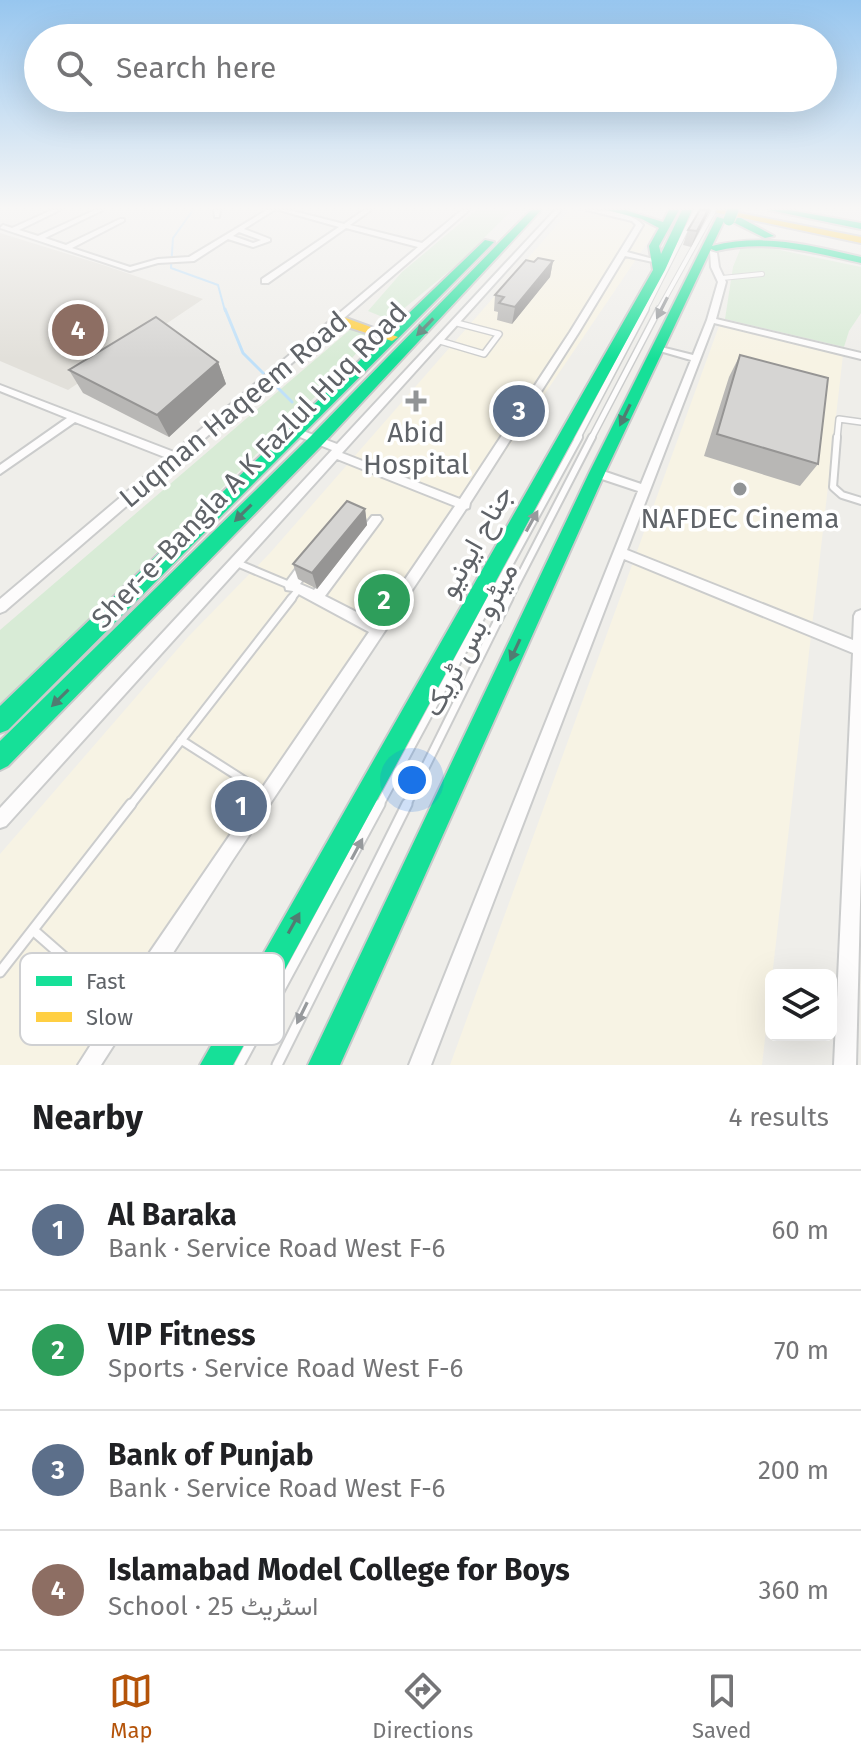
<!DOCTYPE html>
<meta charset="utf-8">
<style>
:root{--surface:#fff;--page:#f2f2f2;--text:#202124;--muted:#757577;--line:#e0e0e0;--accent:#b45309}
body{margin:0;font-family:"Fira Sans",Vazirmatn,sans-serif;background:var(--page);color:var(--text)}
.controls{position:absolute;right:24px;bottom:24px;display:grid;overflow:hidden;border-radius:12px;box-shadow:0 8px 32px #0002}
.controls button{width:72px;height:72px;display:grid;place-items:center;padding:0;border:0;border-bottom:2px solid var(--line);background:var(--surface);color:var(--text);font:40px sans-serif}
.you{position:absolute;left:412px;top:780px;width:28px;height:28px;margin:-20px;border:6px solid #fff;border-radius:50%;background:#1a73e8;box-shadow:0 0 0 12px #1a73e833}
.badge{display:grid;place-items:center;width:52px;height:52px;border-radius:50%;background:var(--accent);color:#fff;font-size:26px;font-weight:700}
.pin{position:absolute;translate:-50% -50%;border:4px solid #fff;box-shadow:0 2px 8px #0006}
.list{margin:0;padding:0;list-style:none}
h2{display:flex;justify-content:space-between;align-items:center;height:104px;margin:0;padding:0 32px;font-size:34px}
h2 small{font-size:26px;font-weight:400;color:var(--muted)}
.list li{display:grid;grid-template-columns:52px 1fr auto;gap:24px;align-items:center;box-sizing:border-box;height:120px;padding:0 32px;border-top:2px solid var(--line)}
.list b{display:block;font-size:30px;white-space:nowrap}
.list p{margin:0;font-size:26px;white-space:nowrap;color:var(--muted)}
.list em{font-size:26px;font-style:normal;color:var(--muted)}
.icon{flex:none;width:44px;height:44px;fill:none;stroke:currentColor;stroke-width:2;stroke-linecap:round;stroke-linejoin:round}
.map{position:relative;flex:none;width:861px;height:1065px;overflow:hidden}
.search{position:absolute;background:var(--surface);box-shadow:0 8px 32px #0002;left:24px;right:24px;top:24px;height:88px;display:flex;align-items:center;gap:20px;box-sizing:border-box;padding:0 28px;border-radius:44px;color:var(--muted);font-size:30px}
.sheet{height:584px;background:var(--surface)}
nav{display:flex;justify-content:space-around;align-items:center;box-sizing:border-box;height:112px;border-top:2px solid var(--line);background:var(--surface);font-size:22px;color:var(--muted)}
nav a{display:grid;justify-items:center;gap:4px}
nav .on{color:var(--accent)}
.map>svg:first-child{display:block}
.commercial{fill:#f7f3e4}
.education{fill:#e2e0da}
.green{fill:#d8ebd6}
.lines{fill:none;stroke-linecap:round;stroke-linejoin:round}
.stream-far1{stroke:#bfe0f9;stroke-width:2}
.stream{stroke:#bfe0f9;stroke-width:3}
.lane-far4-casing{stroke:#cbcccc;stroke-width:6}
.lane-far3-casing{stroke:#cbcccc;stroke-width:8}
.lane-far2-casing{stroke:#cbcccc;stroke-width:10}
.lane-far1-casing{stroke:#cbcccc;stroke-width:11}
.lane-casing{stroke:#cbcccc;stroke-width:13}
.street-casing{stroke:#cbcccc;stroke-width:4}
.fast-casing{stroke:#cacacb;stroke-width:4}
.slow-casing{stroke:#cacacb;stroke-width:4}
.lane-far4{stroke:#fdfcfc;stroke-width:4}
.lane-far3{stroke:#fdfcfc;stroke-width:5}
.lane-far2{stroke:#fdfcfc;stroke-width:6}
.lane-far1{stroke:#fdfcfc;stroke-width:7}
.lane{stroke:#fdfcfc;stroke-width:9}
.street{fill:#fdfcfc;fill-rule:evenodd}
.fast{fill:#16e098;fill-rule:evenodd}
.slow{fill:#ffcf43;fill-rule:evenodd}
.lane-bridge-casing{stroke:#cbcccc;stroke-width:6;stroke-linecap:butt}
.fast-bridge-casing{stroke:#d7ceb8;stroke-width:13;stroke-linecap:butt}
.lane-bridge{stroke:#fdfcfc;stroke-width:4}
.fast-bridge{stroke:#16e098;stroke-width:11}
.wall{fill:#b8b7b5}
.shaded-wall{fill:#969594}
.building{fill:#d6d5d3;stroke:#969594;stroke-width:2}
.oneway{fill:#96999c}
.oneway2{fill:#507c72}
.poi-dot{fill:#919496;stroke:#fff;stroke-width:3}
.labels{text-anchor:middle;stroke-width:7;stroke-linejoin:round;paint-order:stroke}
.street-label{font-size:28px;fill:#5f6368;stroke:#fff}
.poi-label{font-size:28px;fill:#5f6368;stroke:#fff}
.key{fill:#fff;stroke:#cfd0d2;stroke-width:2}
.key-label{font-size:22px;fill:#5f6368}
</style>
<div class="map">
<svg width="861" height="1065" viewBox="0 0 861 1065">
<rect width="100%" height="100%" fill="#efeeea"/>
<path class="commercial" d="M570 210 658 227 89 1065H0V854L188 637 270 553Z
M719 326 843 355 762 1065H450Z"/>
<path class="education" d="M0 233 103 265 203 299 68 390 0 361Z"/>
<path class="green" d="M476 210H512L459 263 390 320 368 311 402 272Z
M751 244 861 267V313L849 331 844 347 725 319 733 267 742 245Z
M352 328 373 335 330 382 0 706V630Z"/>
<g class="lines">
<path class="stream-far1" d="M193 210 173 238 171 268 218 285 225 311"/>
<path class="stream" d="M225 309 243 353 292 402"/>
<defs>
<path id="lane-far4" d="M722 278 762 274
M645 311 696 210
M658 311 712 214"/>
<path id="lane-far3" d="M440 341 484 354 499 334 457 323
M577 439 646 309
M591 439 659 309
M837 439 839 419 861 422"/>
<path id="lane-far2" d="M837 437 833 487 842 495 861 501
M237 563 299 589 290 600
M490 600 579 437
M508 600 592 437"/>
<path id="lane-far1" d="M181 740 267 795
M130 806 292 598
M379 806 491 598
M406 806 509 598"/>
<path id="lane" d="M33 930 121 1007
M0 972 131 804
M239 1065 380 804
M277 1065 407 804"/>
<path id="street" d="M52 210H60L19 230 38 236 95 210H103L45 238 66 245 120 219H124V221L72 248 130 267 158 259 189 257 267 210H274L244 229 270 239V241L253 247 228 239 194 261 158 263 130 271 0 228 3 225 12 228ZM239 232 261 240 253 243 233 236Z
M214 210H220L219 217H215Z
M279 210H289L344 224 364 210H371L350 225 422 243 462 210H469L5 611 0 613V599L167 458 75 422 0 474V465L67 418 0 391V385L174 452 418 247 346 228 268 283H262V279L339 227Z
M555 210H561L342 453 460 499 570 332 636 225 632 221 587 210C605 210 631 212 643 225L627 252 657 260 653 262 625 256 579 332 470 503 469 508 466 509 232 861 101 1065H78L150 952 369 632 293 591 286 590 285 586 286 582C293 574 301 557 312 560L314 564 300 584 314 590 372 516H380L382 519 380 522 325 596 376 622 455 506 337 459 6 826 0 828V808L332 450 290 433 289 431 290 429H298L337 444Z
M710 251 717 253 719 267 726 282 716 319 861 353V359L714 323 627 550 853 640 854 616 856 612 861 610V865L856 1065H834L853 653 624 559 431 1065H409L638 491 593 476 592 473 597 469 641 484 691 360 653 349 657 346 693 355 707 320 718 282 711 267Z"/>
<path id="fast" d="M531 210H541L323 444 8 766 0 770V741L311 436Z
M607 210H625L663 222 669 210H679L659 246 661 254 682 210H692L665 270 233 1065H200L653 270 649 246 659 228 642 219Z
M769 210H789L861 223V229Z
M717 217 725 219 712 246C764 233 810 245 861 257V263C812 252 766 239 716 251L711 249 605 473 340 1065H308L589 473Z
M733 218H741L774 236 765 238 733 222Z
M485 240 494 242 8 730 0 733V706Z"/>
<path id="slow" d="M705 210H724L861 237V243Z
M335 317H343L398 337 392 341 335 323Z"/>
</defs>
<use href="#lane-far4" class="lane-far4-casing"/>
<use href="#lane-far3" class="lane-far3-casing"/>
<use href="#lane-far2" class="lane-far2-casing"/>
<use href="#lane-far1" class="lane-far1-casing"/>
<use href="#lane" class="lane-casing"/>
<use href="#street" class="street-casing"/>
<use href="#fast" class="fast-casing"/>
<use href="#slow" class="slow-casing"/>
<use href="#lane-far4" class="lane-far4"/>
<use href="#lane-far3" class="lane-far3"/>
<use href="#lane-far2" class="lane-far2"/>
<use href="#lane-far1" class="lane-far1"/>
<use href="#lane" class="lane"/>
<use href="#street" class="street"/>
<use href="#fast" class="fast"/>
<use href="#slow" class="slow"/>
<defs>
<path id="lane-bridge" d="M712 214 714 210"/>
<path id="fast-bridge" d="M729 220 733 210"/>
</defs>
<use href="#lane-bridge" class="lane-bridge-casing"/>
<use href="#fast-bridge" class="fast-bridge-casing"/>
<use href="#lane-bridge" class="lane-bridge"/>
<use href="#fast-bridge" class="fast-bridge"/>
</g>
<path class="wall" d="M700 210H710L691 247 683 245 688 230Z
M553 261 550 277 512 324 497 320 498 312 494 311 495 295 534 262Z
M740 355 818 464 800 486 704 456 729 377Z
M218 362 226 384 169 437 83 393 69 370Z
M365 509 367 525 317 589 298 579 293 564Z"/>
<path class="shaded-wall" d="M708 210H710L691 247 697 231Z
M553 261 550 277 512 324 515 307Z
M218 362 226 384 169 437 157 415Z
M365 509 367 525 317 589 312 573Z"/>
<path class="building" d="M700 210H708L697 231 688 230Z
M538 258 553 261 515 307 499 303 504 297 495 295 526 260 534 262Z
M156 317 218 362 157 415 69 370Z
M740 355 828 378 818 464 717 434Z
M347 501 365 509 312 573 293 564Z"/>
<defs><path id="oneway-solid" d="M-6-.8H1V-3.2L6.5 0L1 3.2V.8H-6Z" transform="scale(2)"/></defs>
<g class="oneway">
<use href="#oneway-solid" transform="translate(662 308) rotate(117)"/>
<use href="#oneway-solid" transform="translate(532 521) rotate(-61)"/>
<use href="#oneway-solid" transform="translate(357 849) rotate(-62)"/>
<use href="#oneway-solid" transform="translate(302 1013) rotate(116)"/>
</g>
<g class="oneway2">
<use href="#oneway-solid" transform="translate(425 327) rotate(134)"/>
<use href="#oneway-solid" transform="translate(625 415) rotate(116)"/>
<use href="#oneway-solid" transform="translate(243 513) rotate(135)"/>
<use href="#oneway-solid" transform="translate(515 650) rotate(115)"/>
<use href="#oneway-solid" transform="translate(60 698) rotate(135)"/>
<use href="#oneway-solid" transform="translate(294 923) rotate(-61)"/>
</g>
<linearGradient id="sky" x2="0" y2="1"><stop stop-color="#97c6ef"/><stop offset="0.58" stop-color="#f8f7f6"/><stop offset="1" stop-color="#f8f7f6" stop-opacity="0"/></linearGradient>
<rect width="861" height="359" fill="url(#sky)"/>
<g class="poi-dot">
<path d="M412 389h8v8h8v8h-8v8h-8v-8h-8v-8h8z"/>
<circle cx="740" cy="489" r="8"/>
</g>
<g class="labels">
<g class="street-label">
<text transform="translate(233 409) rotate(-40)" y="10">Luqman Haqeem Road</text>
<text transform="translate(249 465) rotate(-46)" y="10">Sher-e-Bangla A K Fazlul Huq Road</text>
<text transform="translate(475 541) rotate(-61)" y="10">جناح ایونیو</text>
<text transform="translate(470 639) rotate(-62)" y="10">میٹرو بس ٹریک</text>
</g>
<g class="poi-label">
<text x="416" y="442">Abid<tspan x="416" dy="32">Hospital</tspan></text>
<text x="740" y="528">NAFDEC Cinema</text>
</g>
</g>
<rect x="20" y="953" width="264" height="92" rx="12" class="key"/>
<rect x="36" y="976" width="36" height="10" fill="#16e098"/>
<rect x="36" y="1012" width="36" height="10" fill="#ffcf43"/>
<g class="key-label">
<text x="86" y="989">Fast</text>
<text x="86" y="1025">Slow</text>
</g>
</svg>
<div class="controls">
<button><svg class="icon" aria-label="layers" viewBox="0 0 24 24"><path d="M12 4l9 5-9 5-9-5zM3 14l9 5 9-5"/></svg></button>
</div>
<div class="you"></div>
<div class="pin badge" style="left:241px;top:806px;background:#5c6f8a">1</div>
<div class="pin badge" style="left:384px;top:600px;background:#2e9e5b">2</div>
<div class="pin badge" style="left:519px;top:411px;background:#5c6f8a">3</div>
<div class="pin badge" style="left:78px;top:330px;background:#8d6e63">4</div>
<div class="search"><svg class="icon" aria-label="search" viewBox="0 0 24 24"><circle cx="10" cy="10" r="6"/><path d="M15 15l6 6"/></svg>Search here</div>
</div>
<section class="sheet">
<h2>Nearby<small>4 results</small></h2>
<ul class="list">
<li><span class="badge" style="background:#5c6f8a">1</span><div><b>Al Baraka</b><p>Bank · Service Road West F-6</p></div><em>60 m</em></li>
<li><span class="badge" style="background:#2e9e5b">2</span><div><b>VIP Fitness</b><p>Sports · Service Road West F-6</p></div><em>70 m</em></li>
<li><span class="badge" style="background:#5c6f8a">3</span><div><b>Bank of Punjab</b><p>Bank · Service Road West F-6</p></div><em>200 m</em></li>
<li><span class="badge" style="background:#8d6e63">4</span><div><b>Islamabad Model College for Boys</b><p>School · اسٹریٹ 25</p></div><em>360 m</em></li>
</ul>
</section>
<nav>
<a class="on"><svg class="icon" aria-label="map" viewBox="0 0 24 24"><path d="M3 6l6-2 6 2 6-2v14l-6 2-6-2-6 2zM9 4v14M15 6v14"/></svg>Map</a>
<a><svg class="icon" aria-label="directions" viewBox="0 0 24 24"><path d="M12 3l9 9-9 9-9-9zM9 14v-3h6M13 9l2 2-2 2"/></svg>Directions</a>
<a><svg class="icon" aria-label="saved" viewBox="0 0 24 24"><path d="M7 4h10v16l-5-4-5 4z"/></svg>Saved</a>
</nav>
